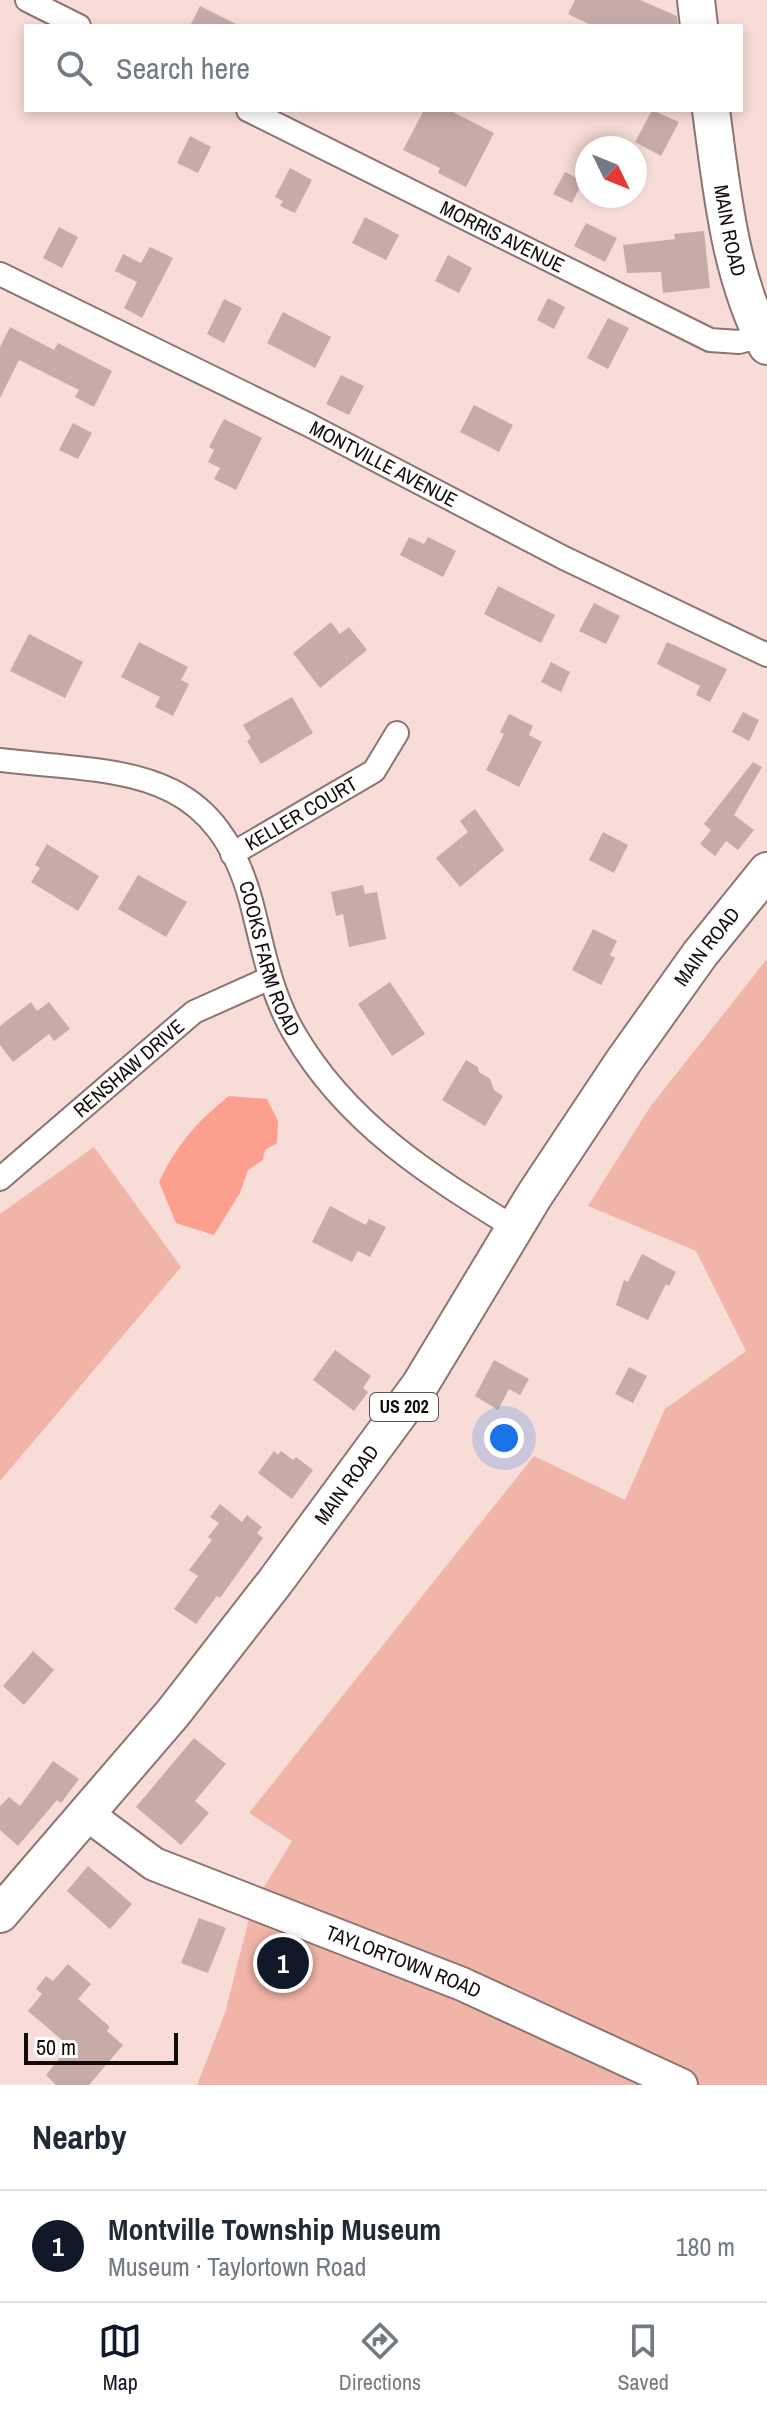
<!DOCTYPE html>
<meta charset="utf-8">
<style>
:root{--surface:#fff;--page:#f2f2f3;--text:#1f2937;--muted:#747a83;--line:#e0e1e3;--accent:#111827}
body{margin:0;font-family:"Archivo Narrow",sans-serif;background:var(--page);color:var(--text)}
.compass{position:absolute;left:575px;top:136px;width:72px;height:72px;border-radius:50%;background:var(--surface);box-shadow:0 4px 12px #0003;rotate:133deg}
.scale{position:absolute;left:24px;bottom:20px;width:154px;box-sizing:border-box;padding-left:8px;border:4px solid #130b09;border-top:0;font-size:22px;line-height:28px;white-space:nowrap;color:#130b09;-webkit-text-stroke:6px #fff;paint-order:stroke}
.you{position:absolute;left:504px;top:1438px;width:28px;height:28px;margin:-20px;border:6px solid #fff;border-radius:50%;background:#1a73e8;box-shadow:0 0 0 12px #1a73e833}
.badge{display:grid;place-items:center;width:52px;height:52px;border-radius:50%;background:var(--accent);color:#fff;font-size:26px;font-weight:700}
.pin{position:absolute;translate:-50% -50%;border:4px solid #fff;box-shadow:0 2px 8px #0006}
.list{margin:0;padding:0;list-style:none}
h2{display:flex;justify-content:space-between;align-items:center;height:104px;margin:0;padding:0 32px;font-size:34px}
h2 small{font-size:26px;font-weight:400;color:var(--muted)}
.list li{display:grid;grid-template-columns:52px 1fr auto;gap:24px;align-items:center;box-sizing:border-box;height:112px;padding:0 32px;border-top:2px solid var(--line)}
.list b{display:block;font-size:30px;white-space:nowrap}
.list p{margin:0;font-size:26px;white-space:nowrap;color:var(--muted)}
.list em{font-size:26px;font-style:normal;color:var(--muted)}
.icon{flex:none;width:44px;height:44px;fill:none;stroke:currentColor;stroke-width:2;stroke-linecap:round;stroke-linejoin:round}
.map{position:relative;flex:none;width:767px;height:2085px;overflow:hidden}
.search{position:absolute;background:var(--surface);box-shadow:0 4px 12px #0003;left:24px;right:24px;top:24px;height:88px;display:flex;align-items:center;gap:20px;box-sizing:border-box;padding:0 28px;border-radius:0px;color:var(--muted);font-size:30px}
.sheet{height:216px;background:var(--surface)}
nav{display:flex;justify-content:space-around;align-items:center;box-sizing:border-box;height:112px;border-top:2px solid var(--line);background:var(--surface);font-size:22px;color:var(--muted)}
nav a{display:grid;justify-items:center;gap:4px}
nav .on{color:var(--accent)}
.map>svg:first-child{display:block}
.green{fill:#f1b4a8}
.water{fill:#fd9f8e}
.building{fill:#c6aca7}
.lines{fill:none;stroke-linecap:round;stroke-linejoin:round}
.street-casing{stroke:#8c7470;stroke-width:26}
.secondary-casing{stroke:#8c7470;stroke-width:36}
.primary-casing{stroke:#8c7470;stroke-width:40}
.street{stroke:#fff;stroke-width:22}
.secondary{stroke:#fff;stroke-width:32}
.primary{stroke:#fff;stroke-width:36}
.labels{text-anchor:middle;stroke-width:6;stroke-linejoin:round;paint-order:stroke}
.shield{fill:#fff;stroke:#5a5453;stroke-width:2}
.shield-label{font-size:18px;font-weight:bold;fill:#130b09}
.street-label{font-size:20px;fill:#130b09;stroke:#fff}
</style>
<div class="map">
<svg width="767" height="2085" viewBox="0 0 767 2085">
<rect width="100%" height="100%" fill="#f7dcd7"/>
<path class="green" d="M767 959V2085H197L225 2013 252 1907 292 1841 249 1813 534 1456 625 1500 665 1409 746 1351 696 1251 588 1206 650 1107Z
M94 1147 181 1267 0 1481V1214Z"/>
<path class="water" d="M229 1096 267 1099 278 1121 277 1143 265 1150 263 1160 248 1170 240 1193 214 1235 176 1223 159 1182C176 1146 197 1121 229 1096Z"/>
<path class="building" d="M575 0H640L677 16 678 26H593L568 14Z
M200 6 240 26H190Z
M424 110H449L494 133 466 187 438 173 440 168 403 150Z
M652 110 679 122 661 156 635 142Z
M190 136 211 147 198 173 177 163Z
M290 168 312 180 295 213 280 206 283 201 275 197Z
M565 172 583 181 572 203 553 194Z
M365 217 399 235 386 260 352 243Z
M586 223 617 238 605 262 574 246Z
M59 227 78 237 62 268 43 258Z
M704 231 710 288 663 293 661 272 627 273 623 245 675 239 674 234Z
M150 247 173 258 142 318 124 308 137 282 115 271 123 254 141 263Z
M448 255 472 268 459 293 435 281Z
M548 298 565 307 554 329 537 320Z
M224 299 242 308 224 343 207 334Z
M283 312 331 337 315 368 267 343Z
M608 318 629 328 608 369 587 358Z
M10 327 54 350 58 343 112 371 94 407 75 397 79 390 19 360 0 398V347Z
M341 375 364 386 349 415 326 404Z
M474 405 513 425 499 452 460 432Z
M224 419 262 438 236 490 214 479 220 468 208 462 214 450 209 447Z
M73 423 92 433 78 459 59 450Z
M409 537 424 544 428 537 456 551 443 577 400 555Z
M498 586 555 615 541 643 484 614Z
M594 603 620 616 606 644 579 631Z
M331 622 340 634 349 627 367 650 320 688 293 653Z
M29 634 83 662 65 698 10 671Z
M139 642 188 667 181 680 189 684 173 716 155 707 160 697 121 677Z
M667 642 727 669 710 702 696 695 700 686 657 664Z
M551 662 570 672 561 692 541 682Z
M292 697 313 733 261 764 247 741 251 738 243 725Z
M743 712 759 720 749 741 732 732Z
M509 714 533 726 529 735 542 742 519 787 486 770 504 734 500 732Z
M753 762 762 767 734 815 754 830 738 850 726 841 715 856 700 844 711 830 704 824Z
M475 809 504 850 460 887 436 858 468 832 460 821Z
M603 832 628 845 614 873 589 860Z
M47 844 99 876 78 911 31 882 40 868 35 865Z
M138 875 187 902 166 937 118 909Z
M363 885 365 894 377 892 386 939 349 947 343 914 336 916 331 892Z
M593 929 617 941 610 955 615 958 601 985 572 970Z
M390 982 425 1034 392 1056 358 1004Z
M31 1002 37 1011 49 1002 70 1029 54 1041 49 1034 13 1062 0 1045V1026Z
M466 1060 478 1067 479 1072 490 1079 494 1090 503 1096 485 1126 442 1100Z
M330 1206 366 1225 369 1219 386 1227 370 1257 358 1251 352 1262 312 1242Z
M642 1254 676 1272 669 1286 666 1284 648 1320 616 1305 624 1280 628 1282Z
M335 1350 371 1376 363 1388 368 1392 354 1411 313 1380Z
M494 1360 529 1379 520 1395 509 1389 498 1410 475 1396Z
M629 1367 647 1376 633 1403 615 1394Z
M274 1451 278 1455 281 1451 293 1460 296 1457 313 1470 292 1499 258 1473Z
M220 1504 242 1522 247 1515 262 1527 257 1533 263 1538 220 1598 217 1596 196 1624 174 1609 198 1576 189 1570 212 1540 208 1537 219 1523 210 1517Z
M33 1651 54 1670 24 1705 3 1686Z
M194 1738 226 1764 195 1801 209 1813 181 1845 136 1807Z
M53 1761 79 1779 61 1803 57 1800 18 1846 0 1830V1806L9 1797 20 1806Z
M88 1866 132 1904 110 1929 67 1891Z
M199 1918 226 1928 208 1973 181 1963Z
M279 1942 301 1952 288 1984 265 1975Z
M68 1964 91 1984 78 1999 110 2027 107 2031 123 2045 89 2085H56L46 2075 69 2046 28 2011 42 1994 36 1989 46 1976 53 1981Z"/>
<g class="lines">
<defs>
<g id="street">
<path d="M27 0 79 26"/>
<path id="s1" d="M248 110 710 340 739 342 762 336"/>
<path id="s2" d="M0 274 309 425 564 558 767 655"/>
<path id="s3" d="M0 760C118 774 213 762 251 901 263 947 270 992 294 1033 347 1124 429 1175 515 1228"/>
<path id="s4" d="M232 854 374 771 397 733"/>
<path id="s5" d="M0 1179 194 1012 270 978"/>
</g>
<g id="secondary">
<path id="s6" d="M88 1815 154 1864 462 1984 681 2085"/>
</g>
<g id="primary">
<path d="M696 0 699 26"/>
<path id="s7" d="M711 110C722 191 729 273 767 346"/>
<path id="s8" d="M0 1914 173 1713 275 1582 420 1385 534 1196 623 1062 700 954 767 871"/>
</g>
</defs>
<use href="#street" class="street-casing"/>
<use href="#secondary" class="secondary-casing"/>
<use href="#primary" class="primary-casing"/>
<use href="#street" class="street"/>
<use href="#secondary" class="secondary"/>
<use href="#primary" class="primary"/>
</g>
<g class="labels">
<rect class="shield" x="370" y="1393" width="68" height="28" rx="6"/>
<g class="shield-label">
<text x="404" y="1413">US 202</text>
</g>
<g class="street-label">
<text dy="7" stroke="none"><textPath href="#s7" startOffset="122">MAIN ROAD</textPath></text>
<text dy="7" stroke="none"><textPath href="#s1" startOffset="284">MORRIS AVENUE</textPath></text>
<text dy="7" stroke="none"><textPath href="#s2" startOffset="428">MONTVILLE AVENUE</textPath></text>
<text dy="7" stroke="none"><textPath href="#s4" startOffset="80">KELLER COURT</textPath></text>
<text dy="7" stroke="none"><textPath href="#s8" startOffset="1200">MAIN ROAD</textPath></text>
<text dy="7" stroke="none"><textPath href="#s3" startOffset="376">COOKS FARM ROAD</textPath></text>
<text dy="7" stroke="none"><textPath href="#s5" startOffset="170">RENSHAW DRIVE</textPath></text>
<text dy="7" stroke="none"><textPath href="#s8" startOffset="552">MAIN ROAD</textPath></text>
<text dy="7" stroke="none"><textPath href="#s6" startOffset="350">TAYLORTOWN ROAD</textPath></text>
</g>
</g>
</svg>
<svg class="compass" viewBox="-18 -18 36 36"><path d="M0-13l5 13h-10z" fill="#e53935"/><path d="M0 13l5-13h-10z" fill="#747a83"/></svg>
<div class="scale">50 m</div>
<div class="you"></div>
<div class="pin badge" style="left:283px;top:1963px">1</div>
<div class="search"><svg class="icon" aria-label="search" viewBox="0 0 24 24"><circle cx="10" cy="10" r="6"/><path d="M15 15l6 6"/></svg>Search here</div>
</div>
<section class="sheet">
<h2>Nearby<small></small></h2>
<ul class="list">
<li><span class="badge">1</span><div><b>Montville Township Museum</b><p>Museum · Taylortown Road</p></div><em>180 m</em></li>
</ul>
</section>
<nav>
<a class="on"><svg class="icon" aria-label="map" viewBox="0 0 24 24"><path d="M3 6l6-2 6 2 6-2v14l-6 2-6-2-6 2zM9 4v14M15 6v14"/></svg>Map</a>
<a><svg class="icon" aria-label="directions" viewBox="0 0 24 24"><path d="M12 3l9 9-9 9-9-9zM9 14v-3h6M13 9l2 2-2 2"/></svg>Directions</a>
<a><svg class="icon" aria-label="saved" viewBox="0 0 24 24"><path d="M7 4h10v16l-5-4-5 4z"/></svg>Saved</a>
</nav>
